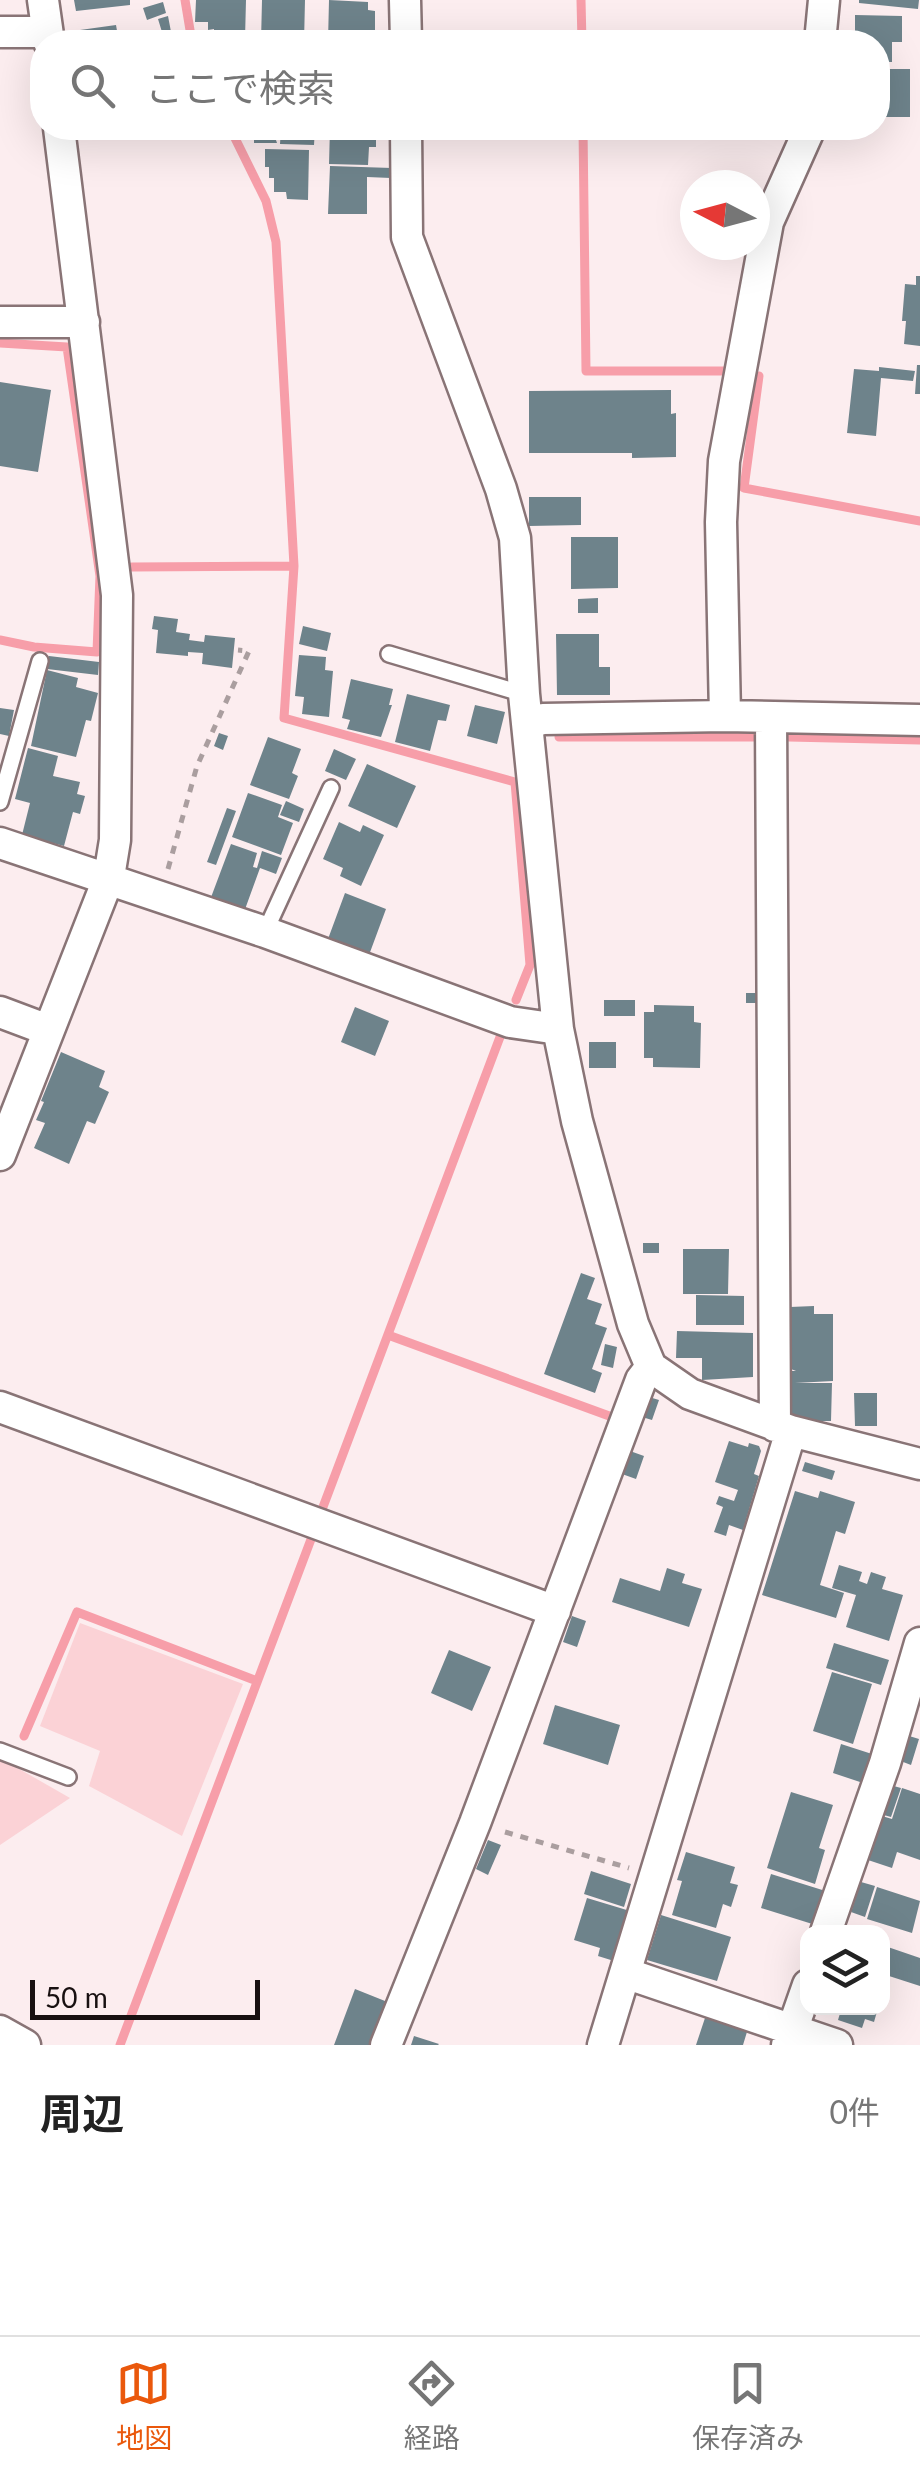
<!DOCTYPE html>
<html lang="ja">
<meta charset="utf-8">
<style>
:root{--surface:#fff;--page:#f6f6f6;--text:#222;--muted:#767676;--line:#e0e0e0;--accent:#ea580c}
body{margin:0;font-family:Lato,"Noto Sans JP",sans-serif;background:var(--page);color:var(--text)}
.controls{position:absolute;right:30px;bottom:30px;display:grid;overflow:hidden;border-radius:20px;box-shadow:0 10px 40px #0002}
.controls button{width:90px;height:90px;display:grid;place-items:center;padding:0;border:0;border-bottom:2px solid var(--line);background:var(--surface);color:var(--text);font:50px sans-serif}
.compass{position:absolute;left:680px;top:170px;width:90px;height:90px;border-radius:50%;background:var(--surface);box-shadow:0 10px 40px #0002;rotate:276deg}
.scale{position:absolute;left:30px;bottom:25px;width:230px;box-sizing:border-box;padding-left:10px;border:5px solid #181011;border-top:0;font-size:28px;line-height:35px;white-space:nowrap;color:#181011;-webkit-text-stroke:8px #fcedef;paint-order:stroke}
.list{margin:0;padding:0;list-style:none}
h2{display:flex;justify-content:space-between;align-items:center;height:130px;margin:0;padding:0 40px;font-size:42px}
h2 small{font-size:32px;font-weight:400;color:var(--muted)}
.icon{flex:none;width:55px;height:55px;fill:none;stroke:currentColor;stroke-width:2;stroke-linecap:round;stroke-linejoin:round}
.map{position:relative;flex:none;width:920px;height:2045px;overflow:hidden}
.search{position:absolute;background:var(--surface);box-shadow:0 10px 40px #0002;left:30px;right:30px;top:30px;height:110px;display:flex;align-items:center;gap:25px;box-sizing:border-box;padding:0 35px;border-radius:40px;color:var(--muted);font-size:38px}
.sheet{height:290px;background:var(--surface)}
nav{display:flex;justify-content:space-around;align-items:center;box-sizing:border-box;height:140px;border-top:2px solid var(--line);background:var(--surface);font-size:28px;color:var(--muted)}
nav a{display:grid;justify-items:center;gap:5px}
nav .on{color:var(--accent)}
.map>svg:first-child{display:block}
.green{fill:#fbd2d6}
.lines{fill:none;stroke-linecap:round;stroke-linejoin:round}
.stream{stroke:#f79ea9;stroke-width:9}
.building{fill:#6e838b}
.service-casing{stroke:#897476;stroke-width:20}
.minor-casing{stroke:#897476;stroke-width:35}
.path{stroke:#aa9e9f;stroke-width:5;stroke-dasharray:8 8;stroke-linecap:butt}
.service{stroke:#fff;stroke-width:15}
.minor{stroke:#fff;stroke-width:30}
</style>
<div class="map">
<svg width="920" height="2045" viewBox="0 0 920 2045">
<rect width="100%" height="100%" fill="#fcedef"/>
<path class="green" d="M80 1623 243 1684 182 1836 89 1786 100 1751 40 1726Z
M0 1758 70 1798 0 1845Z"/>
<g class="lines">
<path class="stream" d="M185 0 192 42
M581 0 582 42
M230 128 266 201 276 242 294 566 284 718 515 782 530 965 516 1000
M583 128 586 371H726
M0 343 67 347 100 576 97 652 34 647 0 640
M759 376 744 488 920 521
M132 567 294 566
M559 737H754
M789 737 920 740
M388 1335 612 1417
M323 1507 500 1037
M24 1736 77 1612 257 1681
M120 2045 313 1534"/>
</g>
<path class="building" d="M74 0H130V5L76 11Z
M196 0H246L245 39 214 38V29L208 30V22H195Z
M262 0H305L304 42H261Z
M329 0 368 2V10L375 11V42H328Z
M859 0H919L918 9 859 3Z
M163 2 166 13 147 20 143 8Z
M855 15 902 16V42H892V62H878V42H855Z
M168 16 172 37 159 42 156 34 162 32 158 19Z
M116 25 119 42H82L80 30Z
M878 69H910V117H878Z
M254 128H272L277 143H254Z
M281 128H315L314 145 280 144Z
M330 128H369V138H376V147H369L368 165 329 164Z
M265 149 309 150 308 200 287 199 286 192H274V178H269V167H265Z
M330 166 392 168 391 178 367 177V214H328Z
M916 276H920V346L904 344 906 321H902L905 284 916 285Z
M917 365H920V394H915Z
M879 367 915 371 913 381 881 378 876 436 847 433 854 369 879 371Z
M0 382 51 390 38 472 0 466Z
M671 390V414L676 413V457L632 458V453H529V391Z
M529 497H581V525L529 526Z
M571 537H618V588L571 589Z
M598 598V613H578V599Z
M154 616 178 619 176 632 190 634 189 640 204 642 205 635 235 638 232 668 202 664 203 653 188 652V656L156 653 158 630 152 629Z
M303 626 331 633 327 651 299 644Z
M556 634H599V667H610V695H557Z
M299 655 326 657 325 670 333 671 329 717 302 714 304 697 295 696Z
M49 656 99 662 98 675 47 669Z
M47 670 78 678 76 687 98 693 91 721 86 720 76 757 31 746Z
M351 679 393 689 389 705H392L381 737 347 729 350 720 342 718Z
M407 694 450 705 446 721 438 720 430 751 395 742Z
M475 705 505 712 497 744 467 736Z
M0 708 14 710 9 736 0 734Z
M219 733 228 736 223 750 214 746Z
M268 737 301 749 292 773 298 776 289 799 250 785Z
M28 748 58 756 53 776 80 782 77 794 85 796 80 814 73 812 64 846 22 835 30 803 15 799Z
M334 749 356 759 346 780 325 771Z
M367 764 416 786 397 828 348 806Z
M248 793 282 805 278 817 293 823 281 855 232 837Z
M286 801 304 809 299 822 280 815Z
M227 808 236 811 216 865 207 862Z
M339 822 360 832 363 825 384 835 361 886 340 876 343 868 323 859Z
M231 844 257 853 253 867 257 868 262 851 282 858 276 874 260 868 244 912 210 900Z
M345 893 386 909 369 955 328 939Z
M746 993H759V1003H746Z
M604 1000H635V1016H604Z
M654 1005 694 1006V1022L701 1023 700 1068 653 1067V1058H644V1012H654Z
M355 1007 389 1021 375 1056 341 1042Z
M589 1042H616V1068H589Z
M61 1052 105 1071 99 1087 109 1092 95 1124 87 1121 69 1164 34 1148 45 1123 36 1120 44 1102 41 1101Z
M643 1243H659V1253H643Z
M683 1249H729L728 1294H683Z
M581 1273 595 1278 587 1299 602 1304 595 1324 607 1328 592 1369 602 1373 595 1393 544 1374Z
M696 1295 744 1296V1325H696Z
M814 1306V1314H833V1381L795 1383H832L831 1421H795L789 1413 786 1371H796L791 1369 790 1307Z
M677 1331 753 1333V1377L702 1380V1358H676Z
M605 1344 617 1347 613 1368 601 1365Z
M854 1393H877V1426H855Z
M649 1397 659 1400 652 1420 642 1417Z
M729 1441 748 1447 749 1443 759 1446 761 1451 754 1474 759 1476 743 1530 729 1525 726 1536 714 1532 723 1507 716 1504 719 1496 734 1501 738 1490 715 1482Z
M630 1451 644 1456 636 1479 622 1474Z
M805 1462 835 1471 832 1480 802 1471Z
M795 1491 818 1498 820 1491 855 1502 845 1534 836 1531 820 1585 844 1593 836 1618 762 1595Z
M839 1565 862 1572 859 1581 867 1584 871 1572 886 1577 882 1589 903 1595 889 1641 846 1627 856 1595 832 1588Z
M667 1568 685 1574 682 1583 702 1589 689 1627 612 1602 620 1578 660 1591Z
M572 1616 586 1621 577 1647 563 1642Z
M834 1643 889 1660 881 1685 826 1668Z
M449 1650 491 1667 472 1711 431 1693Z
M832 1672 872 1684 853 1744 813 1731Z
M555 1705 620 1725 608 1765 543 1744Z
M906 1735 919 1739 911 1765 898 1760Z
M841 1744 872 1754 863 1783 833 1773Z
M890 1785 901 1788 891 1817 880 1814Z
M902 1788 920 1794V1860L897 1852 892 1868 868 1860 882 1816 892 1819Z
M791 1792 833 1805 819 1848 825 1850 815 1884 767 1868Z
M488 1840 501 1845 488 1875 476 1869Z
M686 1852 735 1867 730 1883 738 1885 731 1907 723 1904 716 1928 672 1915 682 1881 677 1880Z
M591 1871 631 1884 624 1907 584 1894Z
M771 1874 832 1893 822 1927 761 1908Z
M861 1882 875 1886 865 1917 851 1912Z
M877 1887 920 1901 912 1933 867 1919Z
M587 1898 630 1911 614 1961 598 1956 600 1948 574 1940Z
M661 1915 731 1937 717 1981 647 1960Z
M882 1945 920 1958V1986L889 1976 882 1993Z
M355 1989 390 2003 375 2045H334Z
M834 2008H878L874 2022 865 2019 862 2028 838 2020 841 2010Z
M708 2009 750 2022 743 2045H696Z
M414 2036 439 2044 438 2045H411Z"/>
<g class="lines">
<defs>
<path id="service" d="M389 654 524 694
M0 802 40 661
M265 932 331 788
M0 1751 68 1777"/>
<path id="minor" d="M43 0 49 42
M405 0 406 42
M0 32H47
M820 42 824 0
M406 128 407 237 501 489 515 538 524 694 558 1029 577 1121 633 1324 651 1367 690 1394 791 1431 920 1464
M0 322H84
M725 716 721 522 724 461 768 222 810 128
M771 717 775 1426
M528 723 543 719 725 716 920 720
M0 843 265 932 510 1022 558 1029
M0 1012 48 1030
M0 1155 109 877 115 840 117 595 59 128
M0 1407 555 1611
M826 1932 885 1763 920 1643
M625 1973 837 2045
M0 2031 25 2045
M386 2045 475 1823 641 1380 651 1367
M603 2045 791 1431
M787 2045 808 1985"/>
</defs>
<use href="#service" class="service-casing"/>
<use href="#minor" class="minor-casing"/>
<path class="path" d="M168 869 197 766 249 651 238 650
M505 1832 629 1868"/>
<use href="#service" class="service"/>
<use href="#minor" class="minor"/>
</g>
</svg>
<div class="controls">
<button><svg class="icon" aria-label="layers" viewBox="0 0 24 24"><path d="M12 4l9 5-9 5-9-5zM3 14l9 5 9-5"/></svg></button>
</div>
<svg class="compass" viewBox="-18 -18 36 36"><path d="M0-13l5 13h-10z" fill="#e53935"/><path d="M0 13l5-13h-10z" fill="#767676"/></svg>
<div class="scale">50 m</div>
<div class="search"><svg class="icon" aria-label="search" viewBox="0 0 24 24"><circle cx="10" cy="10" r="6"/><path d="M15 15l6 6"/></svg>ここで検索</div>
</div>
<section class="sheet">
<h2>周辺<small>0件</small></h2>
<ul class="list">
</ul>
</section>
<nav>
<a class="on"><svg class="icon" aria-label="map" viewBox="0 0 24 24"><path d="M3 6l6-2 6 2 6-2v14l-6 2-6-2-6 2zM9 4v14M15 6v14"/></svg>地図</a>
<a><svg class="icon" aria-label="directions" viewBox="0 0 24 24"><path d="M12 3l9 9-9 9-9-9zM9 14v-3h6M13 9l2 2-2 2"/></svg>経路</a>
<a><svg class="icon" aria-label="saved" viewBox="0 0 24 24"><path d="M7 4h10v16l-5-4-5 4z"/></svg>保存済み</a>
</nav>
